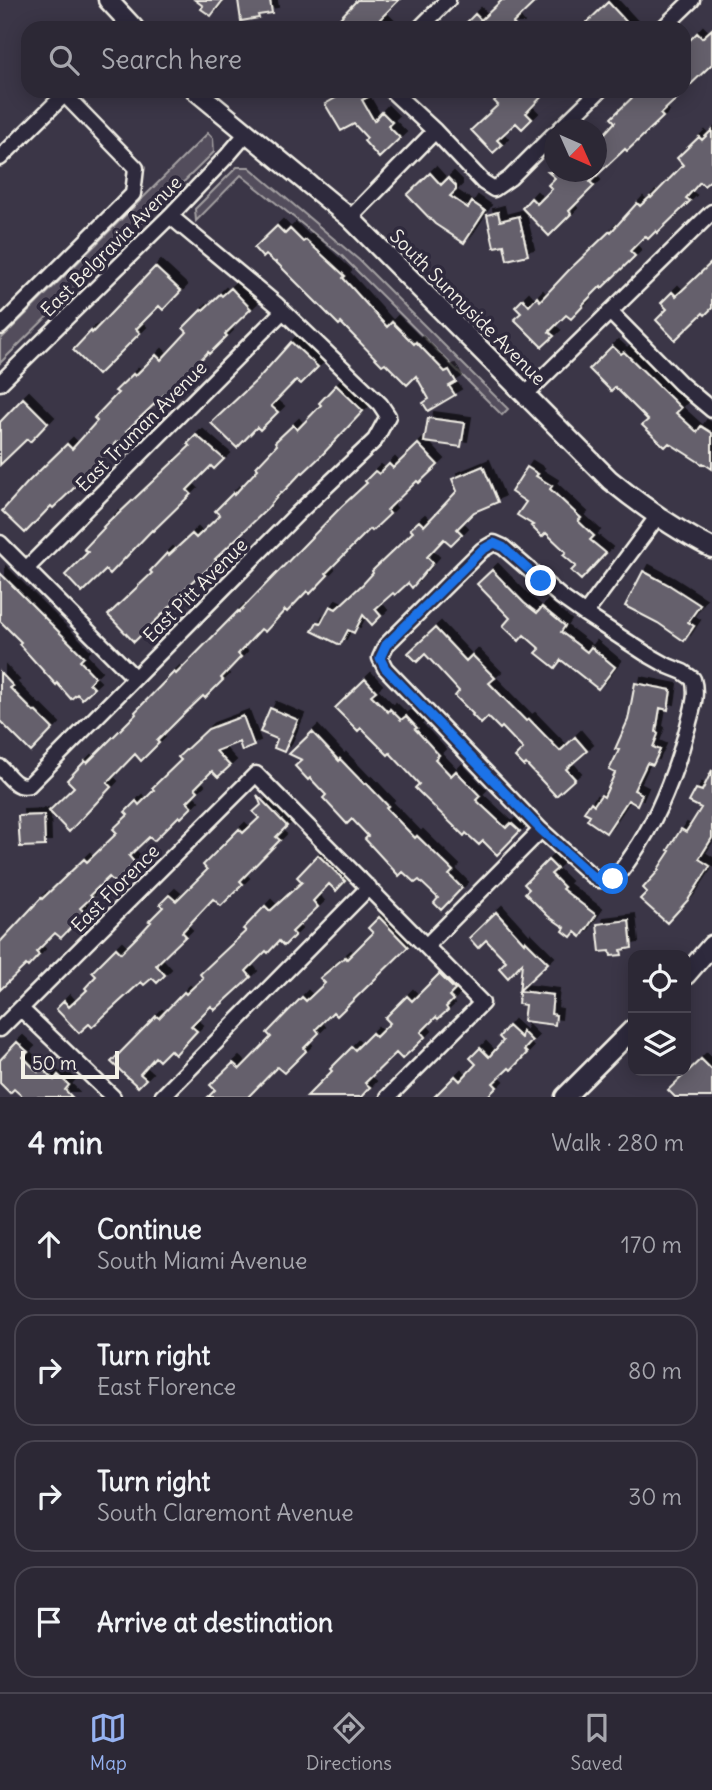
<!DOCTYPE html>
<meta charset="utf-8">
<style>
:root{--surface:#2c2835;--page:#383441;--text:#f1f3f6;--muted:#a6a6ad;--line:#484450;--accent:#95b2f1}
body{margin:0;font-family:Delius,sans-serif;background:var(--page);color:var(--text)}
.controls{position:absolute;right:21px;bottom:21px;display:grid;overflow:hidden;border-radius:14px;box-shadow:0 4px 18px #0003}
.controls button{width:63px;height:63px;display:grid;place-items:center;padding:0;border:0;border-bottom:2px solid var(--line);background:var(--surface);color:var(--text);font:35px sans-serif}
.compass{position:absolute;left:544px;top:119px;width:63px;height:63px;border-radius:50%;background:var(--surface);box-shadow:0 4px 18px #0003;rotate:135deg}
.scale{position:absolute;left:21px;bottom:18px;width:98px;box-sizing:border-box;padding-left:7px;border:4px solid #f4f1e8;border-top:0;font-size:19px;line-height:24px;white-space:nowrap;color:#f4f1e8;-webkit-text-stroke:5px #2f2a3d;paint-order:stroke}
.stop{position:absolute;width:21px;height:21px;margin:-16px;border:5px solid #1a73e8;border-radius:50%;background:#fff}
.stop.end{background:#1a73e8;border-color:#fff;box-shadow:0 2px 7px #0008}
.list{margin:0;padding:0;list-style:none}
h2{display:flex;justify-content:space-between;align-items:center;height:91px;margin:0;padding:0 28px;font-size:30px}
h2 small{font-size:23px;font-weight:400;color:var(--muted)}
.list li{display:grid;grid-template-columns:46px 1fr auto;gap:21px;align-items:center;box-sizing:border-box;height:112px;margin:0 14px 14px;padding:0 14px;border:2px solid var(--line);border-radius:21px}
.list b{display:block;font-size:26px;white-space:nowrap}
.list p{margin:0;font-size:23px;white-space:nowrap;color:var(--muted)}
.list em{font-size:23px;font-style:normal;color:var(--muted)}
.icon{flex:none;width:38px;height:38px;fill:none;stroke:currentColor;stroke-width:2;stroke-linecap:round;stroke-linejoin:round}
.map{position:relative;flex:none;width:712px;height:1097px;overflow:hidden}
.search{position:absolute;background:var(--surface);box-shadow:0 4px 18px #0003;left:21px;right:21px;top:21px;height:77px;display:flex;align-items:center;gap:18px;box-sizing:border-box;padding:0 24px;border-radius:21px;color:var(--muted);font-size:26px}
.sheet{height:595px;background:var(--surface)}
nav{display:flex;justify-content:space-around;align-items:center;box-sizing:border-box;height:98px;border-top:2px solid var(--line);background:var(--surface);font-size:19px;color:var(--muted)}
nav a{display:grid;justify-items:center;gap:4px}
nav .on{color:var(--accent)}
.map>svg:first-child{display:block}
.green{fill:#534e5c;stroke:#a4a0a2;stroke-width:2}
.building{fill:#65616c;stroke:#f4f1e8;stroke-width:2;filter:url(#shadow)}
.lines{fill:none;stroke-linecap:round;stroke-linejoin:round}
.minor-casing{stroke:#f4f1e8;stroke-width:19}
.tertiary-casing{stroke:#f4f1e8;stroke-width:23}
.minor{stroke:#2f2a3d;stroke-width:14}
.tertiary{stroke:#2f2a3d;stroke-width:18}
.route{stroke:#1a73e8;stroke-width:9}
.labels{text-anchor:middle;stroke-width:7;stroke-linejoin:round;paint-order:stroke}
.street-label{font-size:19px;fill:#f4f1e8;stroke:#2f2a3d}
</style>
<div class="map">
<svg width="712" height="1097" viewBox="0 0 712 1097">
<defs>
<filter id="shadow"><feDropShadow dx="6" dy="-6" stdDeviation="0" flood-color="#0009"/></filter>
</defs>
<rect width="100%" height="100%" fill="#3b3647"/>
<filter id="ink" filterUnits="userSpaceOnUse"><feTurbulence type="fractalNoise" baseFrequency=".0143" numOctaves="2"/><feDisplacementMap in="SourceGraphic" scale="14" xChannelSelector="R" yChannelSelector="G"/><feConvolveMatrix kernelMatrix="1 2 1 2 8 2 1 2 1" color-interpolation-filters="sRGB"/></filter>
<g filter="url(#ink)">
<path class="green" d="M208 133 213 138 214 152 0 363V340Z
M237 167H249L359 260 508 409 502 415 342 256 241 175 196 221 195 209Z"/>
<path class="building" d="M195 0H223L211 16 201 9 203 6Z
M238 0H270L272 13 258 15 259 18 241 21Z
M357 0H399L380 19 389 28H350L340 18Z
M502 0H537L513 23 517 28H473L467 22 475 14 481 20Z
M608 2 632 28H581Z
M712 29V64L684 91V46L697 33 702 38Z
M348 91H379L362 100 374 121 382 112 392 122 388 126 400 138 379 158 364 141 367 138 354 124 341 131 325 104Z
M503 91H547L526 113 532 119 522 129 516 123 497 140 502 145 493 153 471 130 498 105 494 101Z
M639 91H685L660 114 663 117 627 151 625 149 590 182 594 186 569 211 571 214 549 236 522 208 531 198 537 204 552 189 548 185 555 178 548 172H597V142L615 122 611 118Z
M712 130V179L704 186 700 182 686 198 690 201 657 233 656 231 648 239 645 236 630 251 635 256 602 288 601 286 582 305 583 306 571 319 566 315 549 332 554 336 542 347 514 319 521 313 515 307 523 299 529 306 537 297 540 301 569 270 610 231 611 232 637 203 640 206 650 197 651 198 683 165 677 158 699 137 702 140Z
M430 173 441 185 448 178 456 186V190L450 196 468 208 472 202 485 211 464 243 435 224 407 195Z
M498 212 500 221 519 216 528 255 507 260 504 245 494 247 487 215Z
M277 226 285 234 290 229 303 242 306 240 345 276 343 278 387 327 392 322 414 344 416 342 445 372 449 370 456 382 449 386 455 395 428 411 423 403 429 399 416 376 407 385 385 363 382 365 341 323 339 325 276 262 275 263 266 255 263 258 254 248Z
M712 262V308L705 315 703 313 675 340 656 320 667 309 661 303 672 292 676 296Z
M155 267 181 291 163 310 159 306 136 329 140 333 98 375 73 350 91 331 92 333Z
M231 288 251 309 225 334 227 336 209 354 208 352 165 397 164 395 126 431 129 434 121 443 118 441 72 490 53 508 51 506 25 533 2 511 28 482 67 444 72 449 97 421 94 418 118 393 115 391 133 374 135 376 156 355 161 360 187 332 183 328 201 310 202 311 220 294 222 296Z
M291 342 318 367 301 384 296 380 271 406 278 412 260 430 257 427 237 448 211 423 257 380Z
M612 346 621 354 624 352 681 408 676 413 697 432 701 426 712 433V469L703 463 702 464 669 443 665 447 642 425 648 420 615 387 611 391 589 369Z
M336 385 363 411 321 456 303 473 302 472 282 493 281 492 267 509 215 559 217 560 198 578 197 577 173 600 175 602 134 642 108 615 152 573 150 571 167 553 169 555 192 534 196 538 220 515 215 511 233 493 234 495 258 469 256 467 277 445 275 442 293 425 297 430 321 405 319 403Z
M23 398 48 423 30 442 27 439 0 465V422Z
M428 418 465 423 461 447 424 442Z
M196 435 224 459 214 469 211 466 187 490 191 494 153 531 152 530 110 574 106 570 82 593 65 575 88 552 84 549 104 528 103 527 113 517 114 518 190 446 187 444Z
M418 444 438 465 419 483 417 481 387 510 390 514 372 531 370 529 326 573 328 575 310 594 307 591 287 612 285 610 265 632 261 629 238 654 241 657 221 678 223 680 205 698 203 696 181 717 157 741 159 743 141 761 135 754 107 783 111 787 69 832 49 811 74 787 67 780 85 761 87 763 136 714 135 712 174 672 176 674 238 611 239 612 341 507 367 483 365 481 375 471 379 474 389 464 393 468Z
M483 466 498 502 474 512 457 529 462 534 451 545 444 539 427 557 433 563 412 588 408 583 395 595 393 593 375 609 381 616 372 625 363 615 354 633 348 630 340 645 312 631 317 622 321 623 330 606 336 609 363 584 373 573 372 571 413 532 410 529 419 521 424 526 457 491 452 479Z
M527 467 538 474 536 476 552 486 550 489 581 518 578 521 594 536 590 540 606 553 581 580 571 571 576 566 563 555 566 552 546 533 542 537 531 526 533 525 517 515 526 502 511 492Z
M492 570 524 603 537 613 542 607 565 626 561 632 587 652 591 647 615 667 598 689 561 660 555 668 536 653 540 649 524 635 519 641 503 626 510 618 477 584Z
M643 571 669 585 700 605 688 622 694 626 684 641 658 623 625 606Z
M0 573 84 657 80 661 95 677 89 683 94 688 82 699 77 694 71 699 57 683 56 685 19 644 21 642 0 621Z
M435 628 466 661 472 655 495 678 489 683 526 721 529 719 560 751 575 737 587 751 566 769 575 779 556 796 526 764 524 766 515 757 523 749 502 727 500 729 488 717 481 724 472 715 473 714 455 696 459 691 425 654 417 662 408 653Z
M0 672 13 686 10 688 34 712 35 711 53 729 31 752 0 721Z
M365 679 376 691 371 695 388 712 390 709 401 720 406 716 417 728 415 729 439 755 435 759 451 776 456 771 480 796 476 800 506 828 511 823 520 831 497 855 483 841 479 845 466 833 464 836 415 788 419 784 390 753 388 755 361 728 358 731 335 708Z
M635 683 671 690 668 710 660 708 656 732 658 734 653 747 660 750 653 765 647 763 634 790 642 794 637 805 628 800 606 833 587 820 590 815 584 812 591 802 594 805 601 795 604 797 615 773 609 770 619 750 615 749 628 720Z
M270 708 298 720 284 752 274 748 277 739 260 732Z
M243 716 254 746 242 751 239 742 216 751 230 766 218 777 212 771 195 788 198 791 187 802 192 807 181 818 179 816 154 841 149 837 129 856 135 863 115 883 109 877 90 895 92 897 80 908 85 913 61 938 55 933 36 952 39 955 28 967 26 965 0 990V942L41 898 42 899 84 859 87 862 117 833 113 829 128 815 125 812 136 801 139 805 154 790 152 788 181 760 178 757 208 729Z
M312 732 339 761 340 759 364 784 366 783 388 806 386 808 415 838 417 836 453 871 449 875 462 888 441 910 434 903 438 898 419 880 415 883 403 872 399 876 365 839 368 836 352 819 347 824 323 798 326 795 310 778 308 780 295 766 302 760 289 754Z
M712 770V838L699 859 710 866 688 900 667 923 640 899 647 892 643 888 659 870 658 869 670 851 668 850 681 829 686 832 701 808 689 802 696 789 702 791Z
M257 795 287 826 276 837 280 840 240 881 243 884 221 906 213 899 182 932 186 936 156 965 165 975 157 983 152 978 144 985 141 982 92 1027 89 1024 79 1033 56 1009 64 1001 69 1007 87 990 85 988 96 976 92 972 116 948 121 953 140 934 151 922 149 921 163 907 160 904 169 895 176 901 207 870 203 865 239 829 243 833 259 818 253 812 261 805Z
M44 815 45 846 20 847 18 816Z
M318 855 345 881 336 891 329 884 313 901 318 907 292 932 295 935 284 946 279 941 268 953 266 951 246 971 251 977 215 1010 211 1006 191 1026 197 1031 175 1055 170 1050 159 1061 155 1057 140 1074 146 1079 138 1087 111 1062 156 1016 159 1018 184 992 186 994 203 978 200 974 246 931 243 929 265 906 270 911 302 882 297 877Z
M548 860 557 869 551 874 564 887 562 889 596 915 581 937 575 932 571 937 563 931 565 928 548 916 525 893 529 889 524 884Z
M496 912 524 943 525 940 548 963 519 991 553 995 551 1014 556 1015 555 1025 523 1021 525 1005 518 1004 522 963 508 978 499 968 506 961 486 940 478 948 469 938Z
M379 917 408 947 337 1016 333 1012 316 1029 319 1033 304 1048 306 1051 284 1073 277 1067 248 1097H208L215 1090 210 1085 233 1063 240 1069 271 1037 267 1033 302 997 306 1001 325 983 320 978 345 957 347 959 373 933 368 928Z
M629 920 632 948 621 950 622 955 611 956 610 951 600 952 597 924Z
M439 974 455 990 449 996 453 1000 446 1007 448 1010 438 1019 436 1017 421 1032 425 1037 415 1047 402 1059 396 1053 365 1083 370 1087 361 1097H306L332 1071 330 1069 352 1047 355 1050 372 1033 376 1037 390 1023 385 1018 407 996 412 1001Z
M508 1026 521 1038 522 1031 532 1041 524 1050 527 1053 511 1070 509 1068 493 1083 497 1087 487 1097H434L455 1076 460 1081 476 1064 470 1058 480 1048 489 1057 503 1041 499 1037Z
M17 1042 28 1052 23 1057 38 1072 42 1068 54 1080 58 1075 69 1085 65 1090 72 1097H23L14 1089 10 1093 0 1083V1060Z
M701 1059 712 1070V1097H675L668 1090Z"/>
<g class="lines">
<defs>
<path id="minor" d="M420 28 448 0
M663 28 692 0
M392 91 435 131 483 182 494 189 510 178 554 134
M559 130 599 91
M0 158 68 91
M350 218 435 131
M610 312 681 384 712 410
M0 327 133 194 136 168 64 94
M0 383 170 216 228 155 246 134
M525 395 712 212
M0 543 135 678
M494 543 503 547 561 597 585 614 645 653 668 666 683 672 693 679C698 695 692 710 688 726 676 771 660 815 633 854 627 863 621 872 613 879L599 880 591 875 541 830 385 668 380 658 386 645 482 550Z
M26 569 283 311
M585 614 657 517
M0 767C9 776 16 789 29 785L297 514 375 440 388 416 380 404 277 305 170 216
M427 945 541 830
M21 1009 113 1097
M0 1029 256 774 482 1003 388 1097
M162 1097 369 887"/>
<path id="tertiary" d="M108 0 134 28
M196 91 350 218 610 480C643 507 674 529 712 548
M686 975 712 945
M565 1097 633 1029"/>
</defs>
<use href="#minor" class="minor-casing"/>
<use href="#tertiary" class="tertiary-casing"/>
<use href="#minor" class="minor"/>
<use href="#tertiary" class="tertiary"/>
</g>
</g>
<g class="lines" filter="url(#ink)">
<path class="route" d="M541 581 503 547 494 543 482 550 386 645 380 658 385 668 541 830 591 875 598 880 613 879"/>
</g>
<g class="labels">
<g class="street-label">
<text transform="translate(111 246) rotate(-45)" y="7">East Belgravia Avenue</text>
<text transform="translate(468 307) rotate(45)" y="7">South Sunnyside Avenue</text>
<text transform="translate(141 426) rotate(-45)" y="7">East Truman Avenue</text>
<text transform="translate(195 590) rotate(-45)" y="7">East Pitt Avenue</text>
<text transform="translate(115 888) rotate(-45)" y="7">East Florence</text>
</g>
</g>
</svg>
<div class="controls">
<button><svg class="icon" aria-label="locate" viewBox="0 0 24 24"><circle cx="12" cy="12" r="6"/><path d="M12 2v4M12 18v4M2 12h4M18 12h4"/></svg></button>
<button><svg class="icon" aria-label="layers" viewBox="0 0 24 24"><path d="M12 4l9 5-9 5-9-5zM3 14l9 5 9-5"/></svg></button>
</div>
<svg class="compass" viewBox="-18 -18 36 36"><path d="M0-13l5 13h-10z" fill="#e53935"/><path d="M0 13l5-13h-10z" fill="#a6a6ad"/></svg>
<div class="scale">50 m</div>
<div class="stop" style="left:613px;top:879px"></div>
<div class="stop end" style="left:541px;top:581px"></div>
<div class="search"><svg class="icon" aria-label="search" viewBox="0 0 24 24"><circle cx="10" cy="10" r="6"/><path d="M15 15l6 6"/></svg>Search here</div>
</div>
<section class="sheet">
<h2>4 min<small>Walk · 280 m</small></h2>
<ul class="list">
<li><svg class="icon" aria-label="ahead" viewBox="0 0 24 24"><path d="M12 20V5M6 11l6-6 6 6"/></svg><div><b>Continue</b><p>South Miami Avenue</p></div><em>170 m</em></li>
<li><svg class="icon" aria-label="right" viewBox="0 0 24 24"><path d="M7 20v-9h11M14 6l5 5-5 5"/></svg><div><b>Turn right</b><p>East Florence</p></div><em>80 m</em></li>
<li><svg class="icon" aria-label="right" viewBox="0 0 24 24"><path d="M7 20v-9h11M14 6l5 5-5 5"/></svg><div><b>Turn right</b><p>South Claremont Avenue</p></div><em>30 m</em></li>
<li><svg class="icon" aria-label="arrive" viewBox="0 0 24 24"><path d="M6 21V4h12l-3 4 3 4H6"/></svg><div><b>Arrive at destination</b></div></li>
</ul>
</section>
<nav>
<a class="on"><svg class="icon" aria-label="map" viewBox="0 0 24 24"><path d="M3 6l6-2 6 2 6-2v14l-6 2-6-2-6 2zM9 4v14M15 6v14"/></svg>Map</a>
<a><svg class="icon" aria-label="directions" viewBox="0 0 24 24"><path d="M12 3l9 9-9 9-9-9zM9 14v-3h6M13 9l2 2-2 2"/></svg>Directions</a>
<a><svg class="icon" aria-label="saved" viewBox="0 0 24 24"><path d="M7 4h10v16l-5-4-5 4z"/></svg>Saved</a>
</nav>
